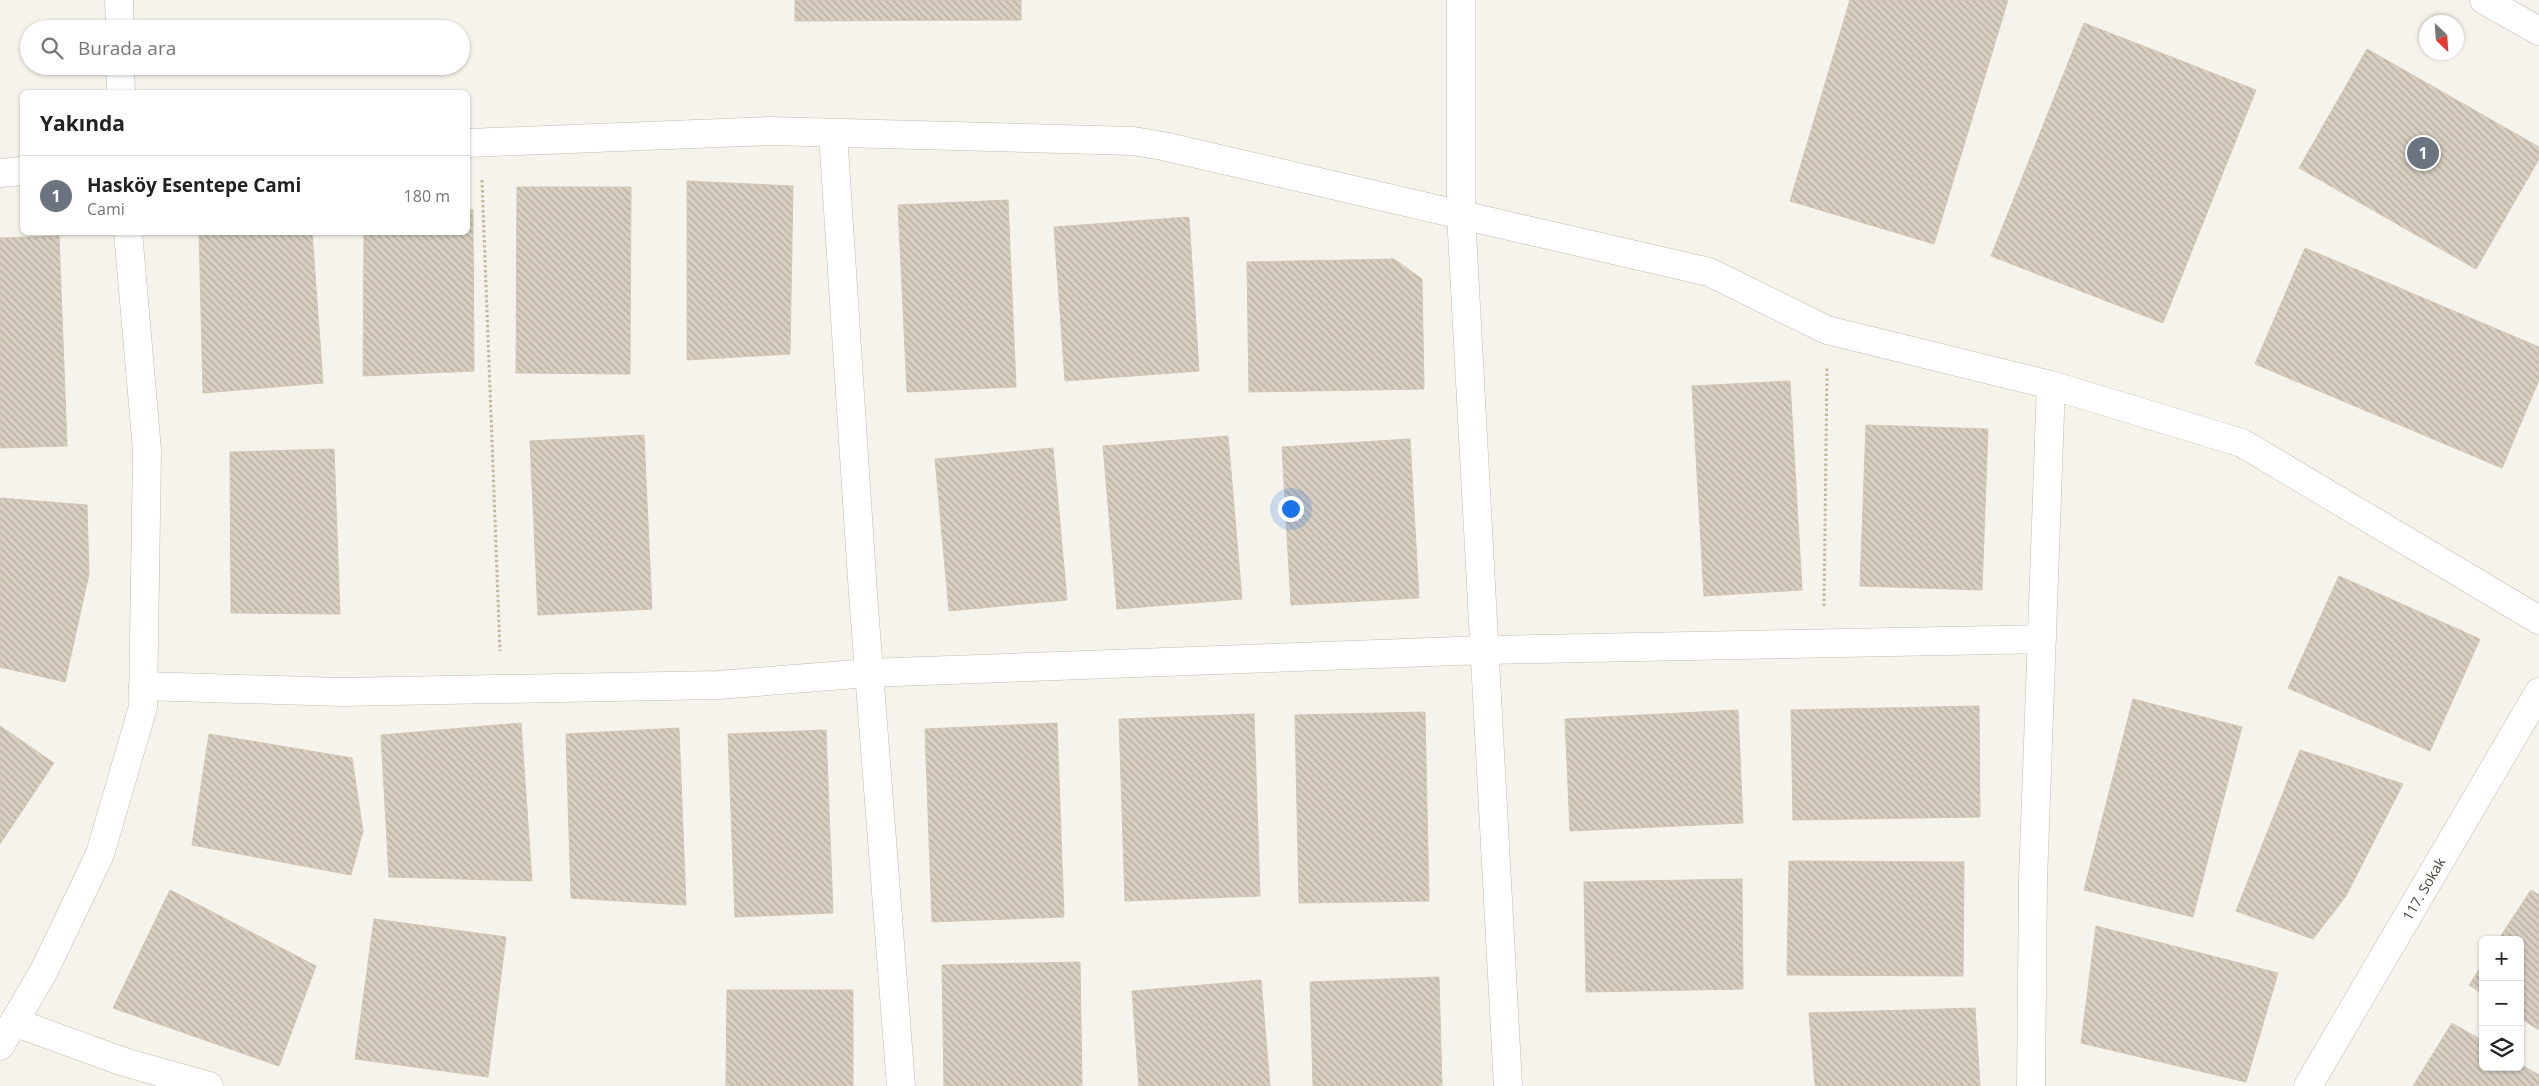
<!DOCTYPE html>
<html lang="tr">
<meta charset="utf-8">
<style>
:root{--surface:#fff;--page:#f6f6f6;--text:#222;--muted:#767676;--line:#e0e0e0;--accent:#fc3f1d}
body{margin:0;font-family:"Open Sans",sans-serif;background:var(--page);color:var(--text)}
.controls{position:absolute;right:15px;bottom:15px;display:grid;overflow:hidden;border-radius:8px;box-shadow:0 1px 4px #0004}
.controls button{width:45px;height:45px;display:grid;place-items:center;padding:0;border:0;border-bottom:1px solid var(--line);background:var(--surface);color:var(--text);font:25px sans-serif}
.compass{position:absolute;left:2419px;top:15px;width:45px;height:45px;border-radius:50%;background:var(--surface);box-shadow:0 1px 4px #0004;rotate:155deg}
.you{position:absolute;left:1290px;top:508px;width:18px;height:18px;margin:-12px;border:4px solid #fff;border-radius:50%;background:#1a73e8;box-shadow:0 0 0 8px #1a73e833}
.badge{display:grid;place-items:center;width:32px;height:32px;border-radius:50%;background:var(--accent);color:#fff;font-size:16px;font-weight:700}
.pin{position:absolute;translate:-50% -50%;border:2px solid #fff;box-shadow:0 1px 5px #0006}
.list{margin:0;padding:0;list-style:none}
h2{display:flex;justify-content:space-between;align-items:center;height:65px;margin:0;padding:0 20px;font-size:21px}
h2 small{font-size:16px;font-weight:400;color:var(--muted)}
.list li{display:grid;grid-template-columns:32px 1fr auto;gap:15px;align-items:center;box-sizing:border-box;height:80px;padding:0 20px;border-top:1px solid var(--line)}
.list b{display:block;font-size:19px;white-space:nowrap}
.list p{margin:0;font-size:16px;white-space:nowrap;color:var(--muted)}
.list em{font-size:16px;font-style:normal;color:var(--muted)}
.icon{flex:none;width:28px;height:28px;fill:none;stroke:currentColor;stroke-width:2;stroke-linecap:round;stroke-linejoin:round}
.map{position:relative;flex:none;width:2539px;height:1086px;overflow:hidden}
.search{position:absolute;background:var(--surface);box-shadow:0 1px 4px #0004;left:20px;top:20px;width:450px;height:55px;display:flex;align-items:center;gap:12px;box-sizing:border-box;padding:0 18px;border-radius:28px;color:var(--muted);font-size:19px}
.panel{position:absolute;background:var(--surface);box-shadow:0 1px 4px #0004;left:20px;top:90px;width:450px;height:145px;border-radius:8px}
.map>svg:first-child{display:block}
.building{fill:url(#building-back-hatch);stroke:#d3c7b4}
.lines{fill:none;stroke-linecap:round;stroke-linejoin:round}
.minor-casing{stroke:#c2bbae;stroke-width:29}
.tertiary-casing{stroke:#c2bbae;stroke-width:29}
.path{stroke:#c4b79f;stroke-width:3;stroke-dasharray:2.5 2.5;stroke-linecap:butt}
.minor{stroke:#fff;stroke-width:28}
.tertiary{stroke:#fff;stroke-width:28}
.labels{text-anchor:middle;stroke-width:4.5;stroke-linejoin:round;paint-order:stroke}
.street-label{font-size:14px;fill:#4b4439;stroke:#fff}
</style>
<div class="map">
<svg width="2539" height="1086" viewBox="0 0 2539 1086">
<defs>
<pattern id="building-back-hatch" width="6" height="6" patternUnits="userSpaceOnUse" patternTransform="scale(1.25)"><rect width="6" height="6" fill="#d8cfc1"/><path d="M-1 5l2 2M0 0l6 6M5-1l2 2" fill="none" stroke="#b1aa9e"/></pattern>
</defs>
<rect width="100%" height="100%" fill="#f6f3ec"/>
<path class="building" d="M795 0H1021V20L795 21Z
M1850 0H2008L1934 244 1790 201Z
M2084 23 2256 90 2163 323 1991 256Z
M2367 49 2539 147V159L2476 269 2299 168Z
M687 181 793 186 790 354 687 360Z
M517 187H631L630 374 516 373Z
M1008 200 1016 387 907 392 898 205Z
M468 210H473L474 371 363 376 364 232H468Z
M1189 217 1199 371 1065 381 1054 227Z
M199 232H312L323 383 203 393Z
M59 236 67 446 0 448V238Z
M2305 248 2539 347V380L2502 468 2255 364Z
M1394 259 1422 279 1424 389 1249 392 1247 262Z
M1790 381 1802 590 1704 596 1692 386Z
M1866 425 1988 429 1982 590 1860 586Z
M644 435 652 609 538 615 530 441Z
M1228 436 1242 599 1117 609 1103 446Z
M1410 439 1419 598 1291 605 1282 447Z
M1053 448 1067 600 949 611 935 459Z
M334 449 340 614 231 613 230 452Z
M0 498 87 505 89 574 65 682 0 667Z
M2339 576 2480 639 2430 751 2288 688Z
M2133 699 2242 727 2193 917 2084 890Z
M1979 706 1980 817 1793 820 1791 710Z
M1738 710 1743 823 1570 831 1565 719Z
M1425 712 1429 901 1299 903 1295 715Z
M1254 714 1260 896 1125 901 1119 719Z
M521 723 532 881 389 877 381 735Z
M1057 723 1064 917 932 922 925 729Z
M0 726 54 763 0 844Z
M679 728 686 905 571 898 566 734Z
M826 730 833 913 735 917 728 734Z
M209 734 352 758 363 831 351 875 192 845Z
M2300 750 2403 784 2346 896 2313 939 2236 911Z
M1789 861 1964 862 1963 976 1787 975Z
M1742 879 1743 989 1586 992 1584 882Z
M170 890 316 966 279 1066 113 1008Z
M2531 890 2539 895V1030L2520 1018V940H2498Z
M374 919 506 937 488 1077 355 1059Z
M2096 926 2278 973 2246 1082 2081 1043Z
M1080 962 1082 1086H944L942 965Z
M2483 964V994L2469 985Z
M1439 977 1442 1086H1313L1310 982Z
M1261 980 1270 1086H1139L1132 991Z
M727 990H853V1086H726Z
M1975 1008 1980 1086H1815L1809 1013Z
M2452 1023 2483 1041V1067H2520V1064L2539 1075V1086H2413Z"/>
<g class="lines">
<defs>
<path id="minor" d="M1461 0V214L1508 1086
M2484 0 2539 31
M833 133 863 594 901 1086
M468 143 769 131 1133 141 1163 146 1709 272 1827 330 2051 385 2242 443 2539 620
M0 173 22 171
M143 686 341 692 718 685 869 673 1485 650 2042 639
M14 1022 124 1062 209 1086
M2031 1086 2033 881 2051 385
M2308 1086 2539 692"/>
<path id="tertiary" d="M119 0 120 29
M120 66 121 92
M0 1046 44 971 100 854 143 707 147 450 128 232"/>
</defs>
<use href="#minor" class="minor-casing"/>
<use href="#tertiary" class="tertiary-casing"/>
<path class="path" d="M482 180 500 651
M1824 606 1827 368"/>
<use href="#minor" class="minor"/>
<use href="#tertiary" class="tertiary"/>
</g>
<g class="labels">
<g class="street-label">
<text transform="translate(2424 889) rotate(-60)" y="5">117. Sokak</text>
</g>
</g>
</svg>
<div class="controls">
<button>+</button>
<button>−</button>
<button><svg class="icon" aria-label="layers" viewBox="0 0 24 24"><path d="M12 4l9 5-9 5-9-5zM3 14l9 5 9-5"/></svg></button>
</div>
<svg class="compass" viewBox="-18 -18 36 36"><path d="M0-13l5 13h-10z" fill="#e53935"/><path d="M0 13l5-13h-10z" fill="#767676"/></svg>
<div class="you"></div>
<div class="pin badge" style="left:2423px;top:153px;background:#6b7280">1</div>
<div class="search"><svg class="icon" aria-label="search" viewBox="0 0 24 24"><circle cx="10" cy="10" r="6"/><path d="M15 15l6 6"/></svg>Burada ara</div>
<section class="panel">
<h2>Yakında<small></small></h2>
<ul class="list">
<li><span class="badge" style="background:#6b7280">1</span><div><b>Hasköy Esentepe Cami</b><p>Cami</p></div><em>180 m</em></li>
</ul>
</section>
</div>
